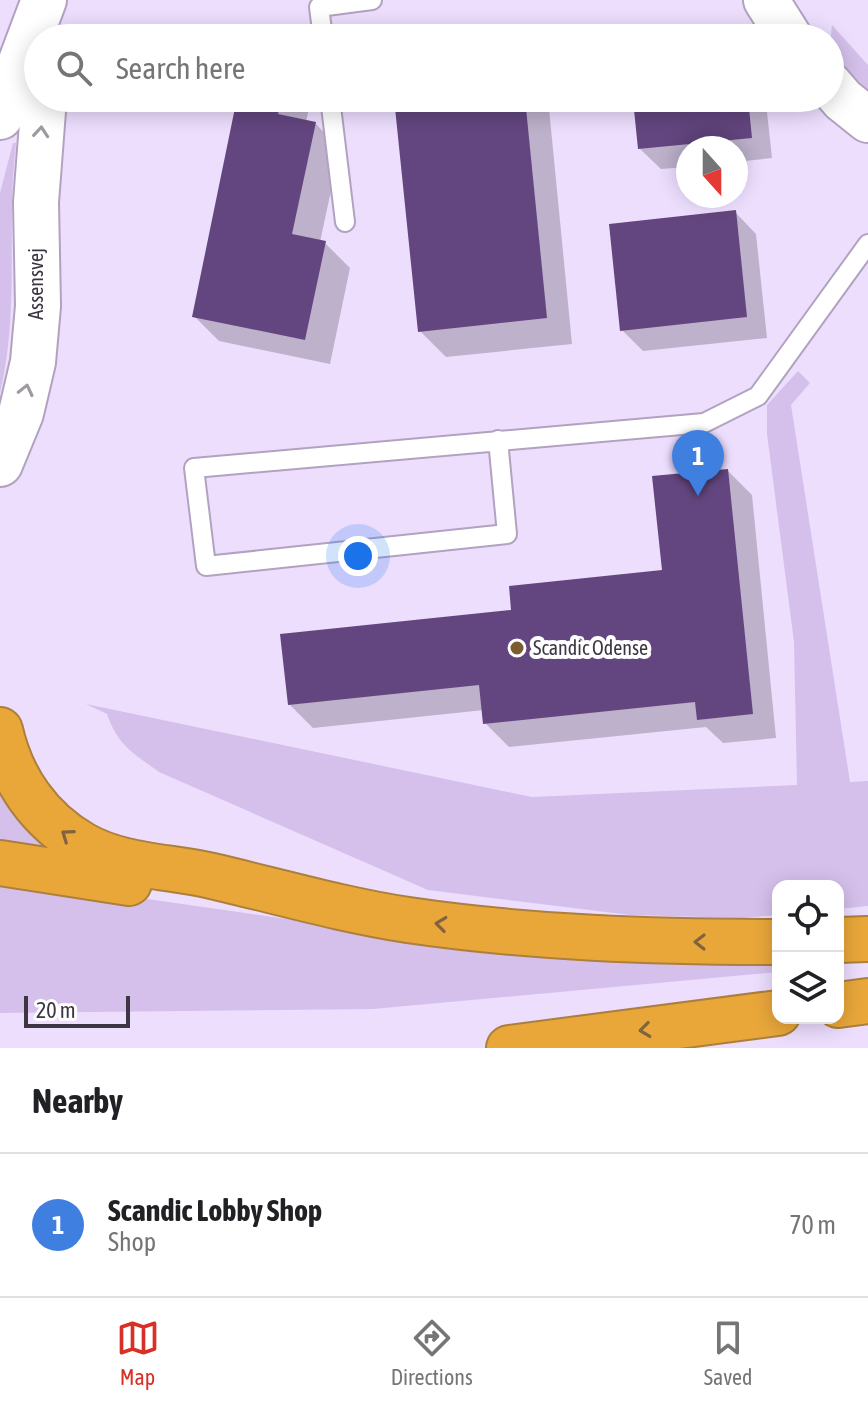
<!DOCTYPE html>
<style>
:root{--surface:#fff;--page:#f2f2f2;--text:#202124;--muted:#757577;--line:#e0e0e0;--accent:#d93025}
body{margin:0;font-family:"Asap Condensed",sans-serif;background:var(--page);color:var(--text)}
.controls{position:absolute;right:24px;bottom:24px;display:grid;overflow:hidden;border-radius:16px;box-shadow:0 4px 20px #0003}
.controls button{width:72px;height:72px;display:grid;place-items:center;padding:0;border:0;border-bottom:2px solid var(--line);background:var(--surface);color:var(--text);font:40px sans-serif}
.compass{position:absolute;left:676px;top:136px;width:72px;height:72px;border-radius:50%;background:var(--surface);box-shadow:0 4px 20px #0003;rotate:159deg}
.scale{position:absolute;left:24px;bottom:20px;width:106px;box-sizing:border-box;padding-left:8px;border:4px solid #3c3642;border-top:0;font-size:22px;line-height:28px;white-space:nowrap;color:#3c3642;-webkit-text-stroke:6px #fff;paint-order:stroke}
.you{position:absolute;left:358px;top:556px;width:28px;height:28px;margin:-20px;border:6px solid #fff;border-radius:50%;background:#1a73e8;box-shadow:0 0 0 12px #1a73e833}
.badge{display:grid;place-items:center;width:52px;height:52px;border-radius:50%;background:var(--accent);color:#fff;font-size:26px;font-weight:700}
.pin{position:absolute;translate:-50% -66px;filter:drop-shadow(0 2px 4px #0008)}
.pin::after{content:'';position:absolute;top:42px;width:28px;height:24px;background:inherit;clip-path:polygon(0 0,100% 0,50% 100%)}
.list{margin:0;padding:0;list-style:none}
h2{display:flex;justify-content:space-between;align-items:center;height:104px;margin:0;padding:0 32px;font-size:34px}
h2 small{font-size:26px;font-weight:400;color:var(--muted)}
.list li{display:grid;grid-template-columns:52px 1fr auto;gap:24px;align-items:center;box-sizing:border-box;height:144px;padding:0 32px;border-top:2px solid var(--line)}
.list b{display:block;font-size:30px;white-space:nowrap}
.list p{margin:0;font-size:26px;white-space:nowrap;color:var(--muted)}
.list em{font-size:26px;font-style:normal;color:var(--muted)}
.icon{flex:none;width:44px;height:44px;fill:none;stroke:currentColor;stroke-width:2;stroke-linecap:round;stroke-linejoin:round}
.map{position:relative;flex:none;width:868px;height:1048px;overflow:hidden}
.search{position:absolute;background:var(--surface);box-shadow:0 4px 20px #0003;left:24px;right:24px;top:24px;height:88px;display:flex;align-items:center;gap:20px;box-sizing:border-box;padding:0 28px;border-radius:44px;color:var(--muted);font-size:30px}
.sheet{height:248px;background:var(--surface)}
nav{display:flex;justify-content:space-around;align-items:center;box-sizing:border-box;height:112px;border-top:2px solid var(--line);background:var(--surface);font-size:22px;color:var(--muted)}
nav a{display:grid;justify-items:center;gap:4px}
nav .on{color:var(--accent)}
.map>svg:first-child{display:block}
.green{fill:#d5c0eb}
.shadow{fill:#0003}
.building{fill:#63467f}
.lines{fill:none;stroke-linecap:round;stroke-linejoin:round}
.service-casing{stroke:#b1a3c0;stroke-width:22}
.tertiary-casing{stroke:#b1a3c0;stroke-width:48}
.secondary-casing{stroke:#b1a3c0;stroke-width:48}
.motorway-casing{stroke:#ac7f3d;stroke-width:48}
.service{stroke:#fff;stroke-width:18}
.tertiary{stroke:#fff;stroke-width:44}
.secondary{stroke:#fff;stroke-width:44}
.motorway{stroke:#e9a73a;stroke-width:44}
.oneway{stroke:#9e9aa0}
.oneway2{stroke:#81633f}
.poi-dot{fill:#7b5d31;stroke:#fff;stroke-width:3}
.labels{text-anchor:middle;stroke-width:8;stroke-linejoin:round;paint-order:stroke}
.street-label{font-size:20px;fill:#3c3642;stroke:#fff}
.poi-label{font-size:20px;fill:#3c3642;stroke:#fff;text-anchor:start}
</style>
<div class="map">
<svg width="868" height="1048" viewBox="0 0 868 1048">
<rect width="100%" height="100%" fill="#eddefe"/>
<path class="green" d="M832 25 868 65V95C840 71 827 64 832 25Z
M13 143H16C14 164 12 185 12 206 11 271 15 329 0 393V193Z
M798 371 810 383 791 405 850 782 868 781V906L838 909V886H778V915L742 918 630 915 428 890 159 772C133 753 118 746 107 714L86 704 532 797 797 785 794 642 767 434V405Z
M0 775 78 859 0 852Z
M0 878 392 934 778 956V972L373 1009 0 1013Z"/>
<path class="shadow" d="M239 98H311L306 122 315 123 340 149 320 242 325 243 350 268 330 364 219 341 194 316Z
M396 98H548L572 344 446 357 420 331Z
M670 98H754L767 112 772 158 736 162V148H688V167L661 169 639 148Z
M735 212 756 234 767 338 643 351 622 330Z
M728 471 752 495 776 738 723 743 706 727 509 747 485 723 484 710 313 728 289 704 514 612 664 572Z"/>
<path class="building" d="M237 98H282L278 114 316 122 292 234 326 241 305 340 192 317Z
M394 98H525L547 318 418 332Z
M650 98H748L752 138 638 149 633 100Z
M736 210 747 317 620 331 609 224Z
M728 469 753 714 697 720 695 702 483 724 479 685 288 705 280 634 511 610 509 586 662 570 652 476Z"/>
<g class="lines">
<defs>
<path id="service" d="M323 38 319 7 372 0
M330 98 345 222
M498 440 507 534 206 566 194 468 704 423 758 396 868 244"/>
<path id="tertiary" d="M766 0 790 38
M830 85 843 100 868 120"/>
<path id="secondary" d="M0 117 44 0
M0 464 21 413 33 362 38 306 36 202 44 98"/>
<path id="motorway" d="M0 730C11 779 39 820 83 845 122 867 169 866 212 876 277 891 342 910 408 920 531 938 654 942 778 942
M0 863 129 883
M838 940 868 939
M838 1005 868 1001
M509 1048 778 1013"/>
</defs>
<use href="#service" class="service-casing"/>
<use href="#tertiary" class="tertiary-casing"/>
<use href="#secondary" class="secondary-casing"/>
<use href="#motorway" class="motorway-casing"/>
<use href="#service" class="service"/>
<use href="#tertiary" class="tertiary"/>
<use href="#secondary" class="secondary"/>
<use href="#motorway" class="motorway"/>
</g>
<defs><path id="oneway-chevron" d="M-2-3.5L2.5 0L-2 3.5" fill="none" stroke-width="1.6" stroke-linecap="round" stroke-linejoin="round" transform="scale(2)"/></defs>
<g class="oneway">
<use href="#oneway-chevron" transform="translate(41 132) rotate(-85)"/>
<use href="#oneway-chevron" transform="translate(26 390) rotate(-77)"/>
</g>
<g class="oneway2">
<use href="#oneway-chevron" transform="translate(67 835) rotate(-145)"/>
<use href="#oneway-chevron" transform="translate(441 924) rotate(-173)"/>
<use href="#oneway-chevron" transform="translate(700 942) rotate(-180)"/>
<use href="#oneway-chevron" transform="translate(645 1030) rotate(173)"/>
</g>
<circle class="poi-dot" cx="517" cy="648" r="8"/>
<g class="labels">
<g class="street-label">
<text transform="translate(36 284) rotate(-90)" y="7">Assensvej</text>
</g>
<g class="poi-label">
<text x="533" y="655">Scandic Odense</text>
</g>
</g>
</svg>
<div class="controls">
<button><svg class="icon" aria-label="locate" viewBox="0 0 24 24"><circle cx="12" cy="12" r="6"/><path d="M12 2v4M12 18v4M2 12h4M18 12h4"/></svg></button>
<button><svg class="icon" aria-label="layers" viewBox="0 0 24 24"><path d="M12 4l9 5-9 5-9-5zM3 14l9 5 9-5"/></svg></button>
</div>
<svg class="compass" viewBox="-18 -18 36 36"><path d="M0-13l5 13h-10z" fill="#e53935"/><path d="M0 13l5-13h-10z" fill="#757577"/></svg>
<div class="scale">20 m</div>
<div class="you"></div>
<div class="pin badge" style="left:698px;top:496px;background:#3f7fe0">1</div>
<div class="search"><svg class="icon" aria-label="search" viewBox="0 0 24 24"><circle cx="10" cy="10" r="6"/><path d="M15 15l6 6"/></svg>Search here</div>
</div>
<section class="sheet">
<h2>Nearby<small></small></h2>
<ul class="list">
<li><span class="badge" style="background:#3f7fe0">1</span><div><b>Scandic Lobby Shop</b><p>Shop</p></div><em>70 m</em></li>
</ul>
</section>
<nav>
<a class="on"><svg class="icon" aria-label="map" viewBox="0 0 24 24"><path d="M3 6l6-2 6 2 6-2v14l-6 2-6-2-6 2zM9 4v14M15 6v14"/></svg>Map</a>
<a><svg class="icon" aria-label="directions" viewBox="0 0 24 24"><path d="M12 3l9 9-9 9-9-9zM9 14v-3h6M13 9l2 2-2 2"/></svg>Directions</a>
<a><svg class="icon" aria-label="saved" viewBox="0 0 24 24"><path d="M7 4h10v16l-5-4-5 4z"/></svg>Saved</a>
</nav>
